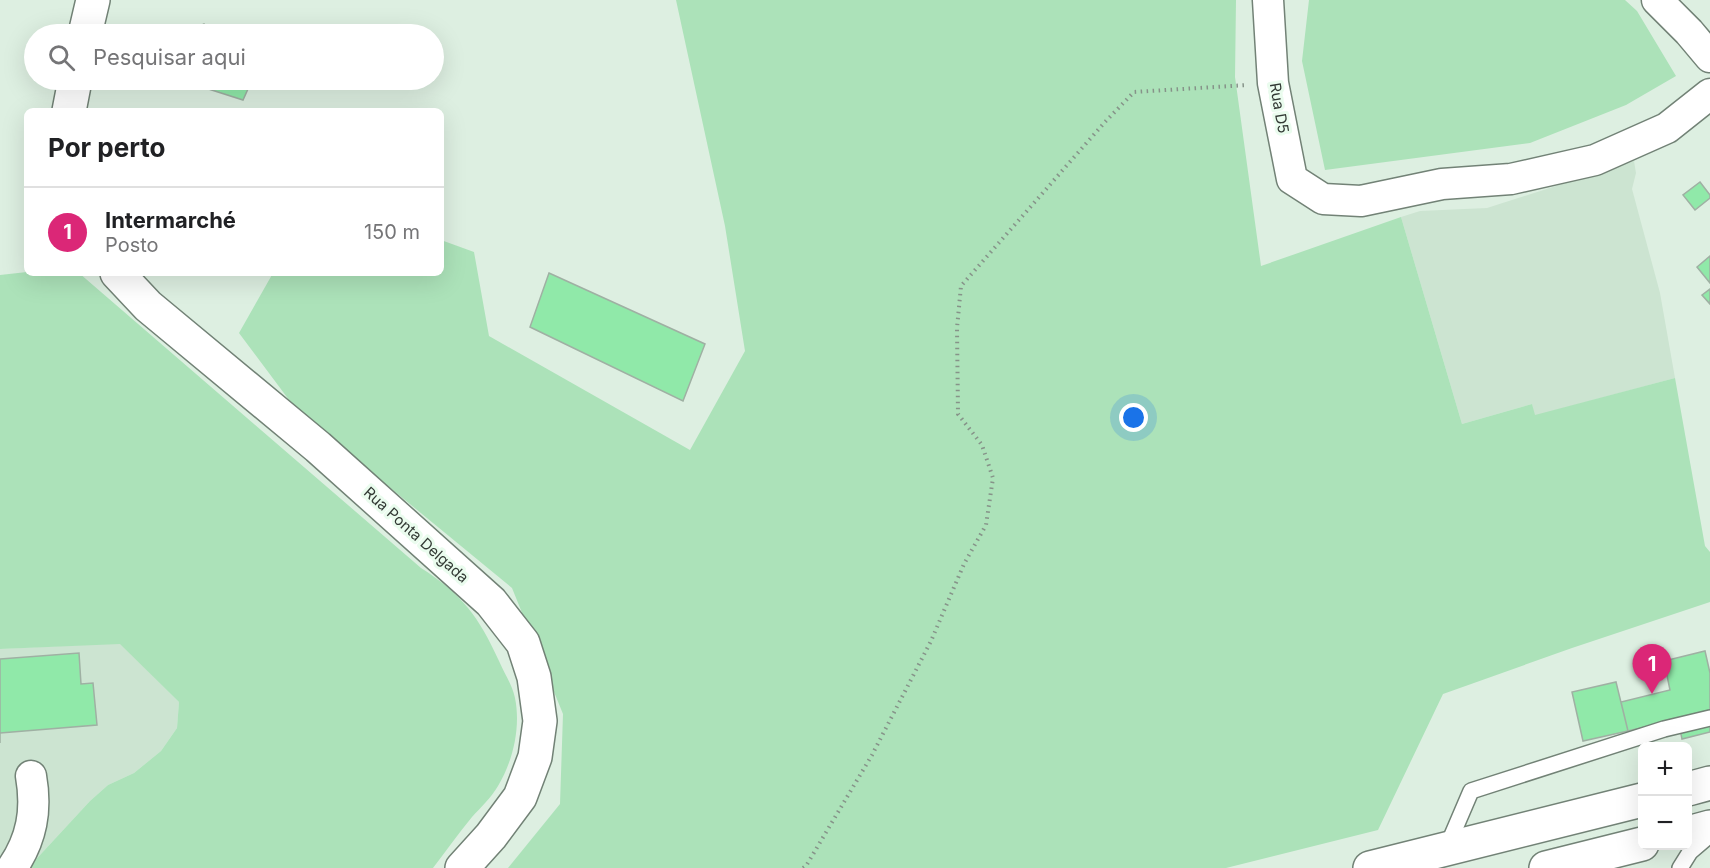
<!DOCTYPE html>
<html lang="pt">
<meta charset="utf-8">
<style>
:root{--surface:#fff;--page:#f2f2f2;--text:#202124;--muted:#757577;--line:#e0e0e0;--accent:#db2777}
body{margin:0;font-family:Inter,sans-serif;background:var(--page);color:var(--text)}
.controls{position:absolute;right:18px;bottom:18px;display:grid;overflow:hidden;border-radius:9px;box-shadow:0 6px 24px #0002}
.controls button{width:54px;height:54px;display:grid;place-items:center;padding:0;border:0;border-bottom:2px solid var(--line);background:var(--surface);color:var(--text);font:30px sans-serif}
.you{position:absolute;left:1134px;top:418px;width:21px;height:21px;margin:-15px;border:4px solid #fff;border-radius:50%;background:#1a73e8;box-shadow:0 0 0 9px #1a73e833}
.badge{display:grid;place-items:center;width:39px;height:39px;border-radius:50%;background:var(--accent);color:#fff;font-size:20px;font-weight:700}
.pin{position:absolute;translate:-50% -50px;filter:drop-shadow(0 2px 3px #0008)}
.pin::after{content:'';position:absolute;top:32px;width:21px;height:18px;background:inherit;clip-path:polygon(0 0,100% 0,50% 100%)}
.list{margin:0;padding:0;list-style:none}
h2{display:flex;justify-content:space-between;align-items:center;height:78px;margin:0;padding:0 24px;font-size:26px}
h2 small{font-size:20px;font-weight:400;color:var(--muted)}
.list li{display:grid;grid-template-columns:39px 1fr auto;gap:18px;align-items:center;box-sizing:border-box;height:90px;padding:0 24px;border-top:2px solid var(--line)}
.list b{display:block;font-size:22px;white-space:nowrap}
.list p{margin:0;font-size:20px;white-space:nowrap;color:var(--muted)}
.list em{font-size:20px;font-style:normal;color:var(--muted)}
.icon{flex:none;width:33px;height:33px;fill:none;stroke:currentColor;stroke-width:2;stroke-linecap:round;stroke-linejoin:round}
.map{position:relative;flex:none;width:1710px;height:868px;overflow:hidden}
.search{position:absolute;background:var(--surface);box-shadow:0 6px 24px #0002;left:24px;top:24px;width:420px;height:66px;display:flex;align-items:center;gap:15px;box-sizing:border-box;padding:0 21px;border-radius:33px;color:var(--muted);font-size:22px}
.panel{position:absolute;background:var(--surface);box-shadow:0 6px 24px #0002;left:24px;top:108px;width:420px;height:168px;border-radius:9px}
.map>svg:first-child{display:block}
.built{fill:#cce4d1}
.green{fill:#ace2b9}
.building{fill:#90e9a9;stroke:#9fb0a3;stroke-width:1.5}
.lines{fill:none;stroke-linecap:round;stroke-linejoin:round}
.lane-casing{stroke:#728276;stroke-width:18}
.street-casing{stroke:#728276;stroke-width:33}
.secondary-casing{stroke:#728276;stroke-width:36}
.path{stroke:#869389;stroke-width:4;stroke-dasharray:1.5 4.5;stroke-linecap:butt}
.lane{stroke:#fff;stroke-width:15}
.street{stroke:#fff;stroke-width:30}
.secondary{stroke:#fff;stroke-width:33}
.labels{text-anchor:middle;stroke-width:6;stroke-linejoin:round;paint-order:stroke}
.street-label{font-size:15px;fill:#323934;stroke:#eafcee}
</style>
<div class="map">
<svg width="1710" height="868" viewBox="0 0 1710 868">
<rect width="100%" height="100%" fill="#ddefe1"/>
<path class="built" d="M1634 161 1636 173 1632 189 1660 293 1675 378 1534 416 1532 404 1462 424 1401 217 1420 211 1487 208Z
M120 643 179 702 177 728 161 751 134 773 108 785 90 801 28 868H0V649Z"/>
<path class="green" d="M676 0H1236L1235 77 1261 266 1401 217 1462 424 1532 404 1535 415 1675 378 1705 546 1710 552V602L1572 648 1443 694 1378 830 1226 868H508L560 804 563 714 512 588 298 412 239 333 273 273H441V240L474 252 489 336 690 450 745 351 725 226Z
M1309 0H1625L1637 11 1676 76 1626 105 1530 143 1325 170 1302 61Z
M27 272V273H79L421 568C462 594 479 617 499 661 504 673 512 684 515 698 521 727 513 761 498 786 491 798 481 807 472 817 458 834 446 851 433 868H28L90 801 108 785 134 773 161 751 177 728 179 702 120 644 0 649V275Z"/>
<path class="building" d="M204 24 212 34H184Z
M188 80H252L243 100 190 83Z
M1700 182 1710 195V198L1695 210 1683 195Z
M1710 256V283L1697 267Z
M549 273 705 344 683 401 530 327Z
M1710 289V304L1702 295Z
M1705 651 1710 673V732L1682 739 1678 719 1628 731 1621 702 1670 690 1664 661Z
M79 653 81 684 93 683 97 725 0 733V743V659Z
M1616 682 1628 731 1583 741 1572 692Z"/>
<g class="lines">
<defs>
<path id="lane" d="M1447 847 1471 791 1664 729 1710 718
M1680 868 1690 852 1710 835"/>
<path id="street" d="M1268 0 1273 83 1292 179 1323 199 1361 201 1442 184 1511 179 1595 160 1667 128 1710 94
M1657 0 1689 32 1710 57
M12 868C32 839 37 810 31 776"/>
<path id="secondary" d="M85 34 93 0
M69 111 75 80
M117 273 148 306 318 447 491 602 523 643 534 677 540 721 535 757 520 797 491 836 462 868
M1688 789 1710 783
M1688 833 1710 827
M1370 868 1642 800
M1546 868 1642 844"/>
</defs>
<use href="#lane" class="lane-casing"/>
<use href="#street" class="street-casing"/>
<use href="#secondary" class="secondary-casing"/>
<path class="path" d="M803 868 806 866 872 755 931 641 964 564 986 525 993 478 982 445 958 414 957 328 961 286 1105 122 1134 92 1247 85"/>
<use href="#lane" class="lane"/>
<use href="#street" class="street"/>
<use href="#secondary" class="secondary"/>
</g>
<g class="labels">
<g class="street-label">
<text transform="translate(1279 108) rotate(80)" y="5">Rua D5</text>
<text transform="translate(416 535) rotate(42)" y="5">Rua Ponta Delgada</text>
</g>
</g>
</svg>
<div class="controls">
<button>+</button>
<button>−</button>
</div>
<div class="you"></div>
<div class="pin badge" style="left:1652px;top:694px">1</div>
<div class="search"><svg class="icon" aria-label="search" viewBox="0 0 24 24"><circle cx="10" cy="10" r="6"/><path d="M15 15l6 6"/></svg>Pesquisar aqui</div>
<section class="panel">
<h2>Por perto<small></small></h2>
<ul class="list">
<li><span class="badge">1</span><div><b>Intermarché</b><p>Posto</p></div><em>150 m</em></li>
</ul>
</section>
</div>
